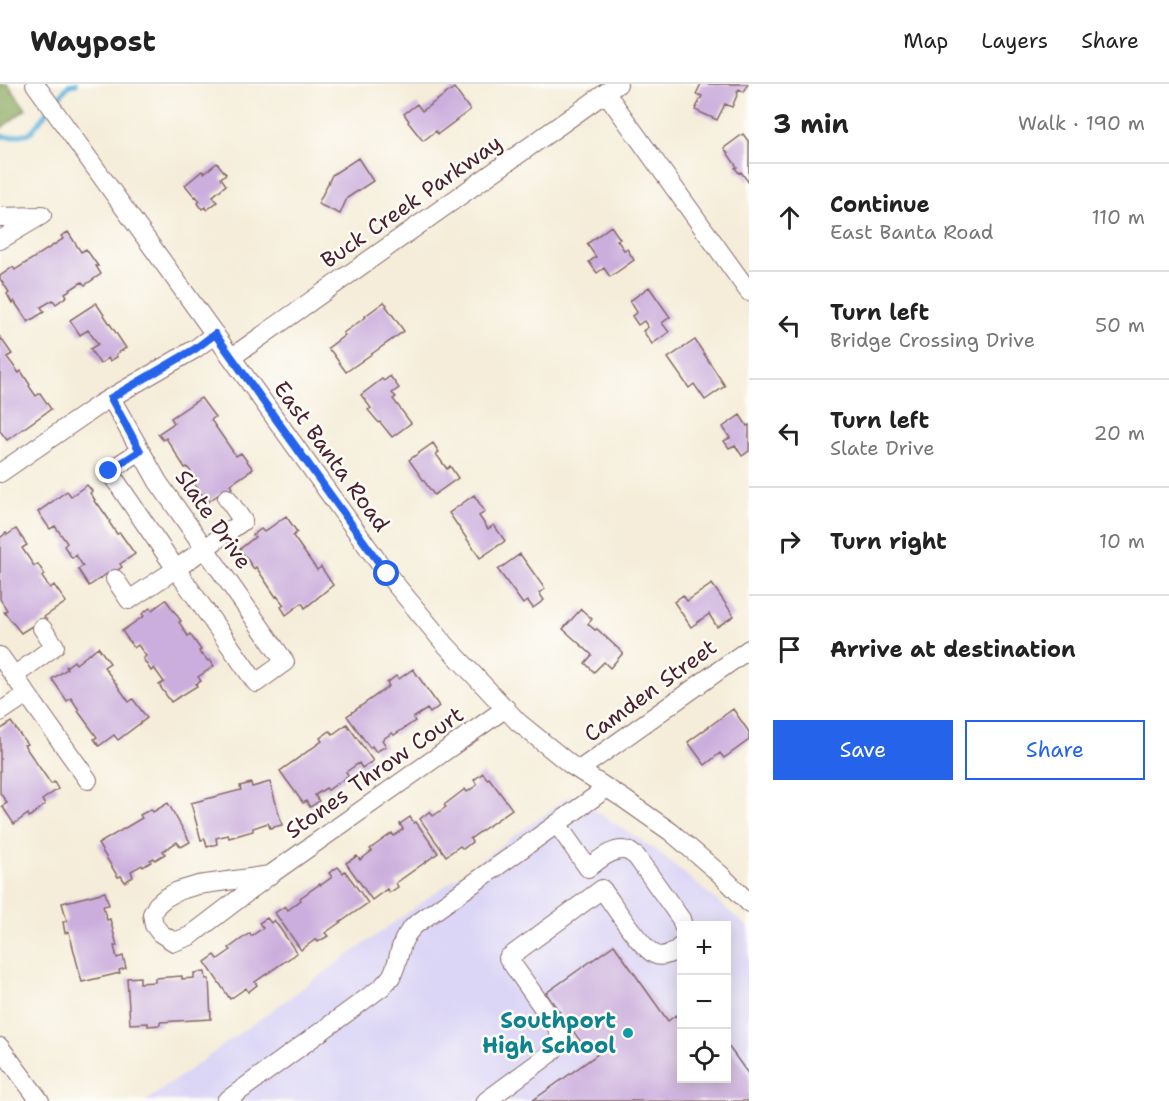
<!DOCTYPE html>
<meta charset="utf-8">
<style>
:root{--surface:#fff;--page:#f6f6f6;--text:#222;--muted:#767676;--line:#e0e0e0;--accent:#2563eb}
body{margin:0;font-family:"Shantell Sans",sans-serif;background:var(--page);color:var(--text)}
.controls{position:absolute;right:18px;bottom:18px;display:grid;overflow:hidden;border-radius:0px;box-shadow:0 3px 15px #0003}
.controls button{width:54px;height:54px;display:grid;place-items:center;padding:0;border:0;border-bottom:2px solid var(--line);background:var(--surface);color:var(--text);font:30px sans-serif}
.stop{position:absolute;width:18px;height:18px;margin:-14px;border:4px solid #2563eb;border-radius:50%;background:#fff}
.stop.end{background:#2563eb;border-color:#fff;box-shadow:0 2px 6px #0008}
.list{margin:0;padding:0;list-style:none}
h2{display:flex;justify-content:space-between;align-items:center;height:78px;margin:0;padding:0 24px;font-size:26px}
h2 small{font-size:20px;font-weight:400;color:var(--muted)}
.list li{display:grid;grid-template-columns:39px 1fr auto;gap:18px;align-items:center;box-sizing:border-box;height:108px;padding:0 24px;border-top:2px solid var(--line)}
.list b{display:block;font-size:22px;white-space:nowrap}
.list p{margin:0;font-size:20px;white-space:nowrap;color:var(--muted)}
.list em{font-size:20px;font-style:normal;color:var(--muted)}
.actions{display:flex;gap:12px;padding:18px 24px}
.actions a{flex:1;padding:14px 0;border:2px solid var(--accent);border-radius:0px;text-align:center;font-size:21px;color:var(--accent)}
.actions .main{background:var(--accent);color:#fff}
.icon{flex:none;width:33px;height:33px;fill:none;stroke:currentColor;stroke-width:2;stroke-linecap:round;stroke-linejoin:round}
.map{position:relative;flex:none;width:749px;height:1017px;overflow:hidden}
header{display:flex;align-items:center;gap:36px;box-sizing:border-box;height:84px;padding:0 30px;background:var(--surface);border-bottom:2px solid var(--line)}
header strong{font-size:28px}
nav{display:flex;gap:33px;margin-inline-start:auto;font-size:21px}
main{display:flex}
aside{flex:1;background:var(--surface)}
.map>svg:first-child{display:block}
.built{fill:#dcd6f6;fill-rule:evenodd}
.forest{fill:#86a65b;stroke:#686243;stroke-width:1.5}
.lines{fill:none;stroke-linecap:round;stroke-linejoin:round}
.stream{stroke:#5db1d9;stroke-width:5}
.building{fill:#cbaedd}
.minor-casing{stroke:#866768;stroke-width:20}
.minor{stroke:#fff;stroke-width:18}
.route{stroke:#2563eb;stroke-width:8}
.culture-dot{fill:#0f9aa8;stroke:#fdfcf7;stroke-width:2}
.labels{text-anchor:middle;stroke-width:5;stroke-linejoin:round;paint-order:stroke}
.street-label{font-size:22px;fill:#4a1f2b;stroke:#fdfcf7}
.culture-label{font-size:22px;font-weight:bold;fill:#0d838f;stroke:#fdfcf7;text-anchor:end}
</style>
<header>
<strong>Waypost</strong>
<nav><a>Map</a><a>Layers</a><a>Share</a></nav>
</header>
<main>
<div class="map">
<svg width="749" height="1017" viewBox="0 0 749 1017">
<rect width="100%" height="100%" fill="#fdfcf7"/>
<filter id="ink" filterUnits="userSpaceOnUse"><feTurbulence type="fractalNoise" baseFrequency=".0167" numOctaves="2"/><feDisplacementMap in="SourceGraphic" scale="12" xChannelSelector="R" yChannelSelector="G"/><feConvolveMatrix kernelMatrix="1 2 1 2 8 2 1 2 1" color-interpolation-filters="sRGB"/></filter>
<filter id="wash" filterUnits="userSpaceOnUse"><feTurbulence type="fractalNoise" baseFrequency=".008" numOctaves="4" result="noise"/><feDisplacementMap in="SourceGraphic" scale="24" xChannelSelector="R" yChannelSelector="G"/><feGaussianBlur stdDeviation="1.35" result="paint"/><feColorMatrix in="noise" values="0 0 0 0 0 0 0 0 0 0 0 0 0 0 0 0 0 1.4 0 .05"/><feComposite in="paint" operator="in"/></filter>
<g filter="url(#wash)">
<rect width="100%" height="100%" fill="#f5edd9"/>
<path class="built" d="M571 711 659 768 749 844V1017H146ZM682 842H726V994H682Z"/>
<path class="forest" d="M0 0H8L26 25 0 45Z"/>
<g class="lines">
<path class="stream" d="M0 52 10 53 30 49 69 1 76 0"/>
</g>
<g id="blocks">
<path class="building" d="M701 0H748L744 8 739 5 737 8 738 9 732 23 725 20 717 36 695 26 702 12 696 10Z
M454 4 470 26 438 50 436 47 423 57 408 38 409 37 404 30 417 20 422 27Z
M743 50 749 58V99L741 88 739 89 735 84 737 83 724 64Z
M358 74 373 97 347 114 340 130 318 120 332 91Z
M217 79 226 90 221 94 226 101 213 112 217 118 207 126 205 123 202 125 198 119 200 117 196 112 195 113 185 101 202 87 204 89Z
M611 142 620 155 617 156 624 166 627 165 634 176 610 193 604 184 597 189 589 178 596 173 587 160Z
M68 148 81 168 86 165 98 182H96L101 190 85 201 82 198 65 209 67 212 56 220 53 216 41 223 44 228 28 238 14 217 12 219 7 210 9 208 0 195V192L13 183 15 186 63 155 61 152Z
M649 203 670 233 662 239 669 248 652 260 643 247 648 243 644 237 638 241 632 232 637 228 630 217Z
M384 218 387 221 386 222 404 247 346 288 331 267H330L328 264 345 251 343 249 366 233 365 232Z
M96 219 126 264 116 270 117 273 110 277 108 274 100 280 90 265 98 260 88 246 80 251 70 236Z
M0 253 12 270 7 273 19 289 21 287 30 301 29 302 36 312 40 309 51 325 7 356 0 347Z
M695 256 725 302 705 316 694 300 689 304 668 274Z
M390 292 399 304 392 309 396 313 393 315 411 339 392 353 380 338 379 339 368 326 371 324 361 311 382 295 384 297Z
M201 314 215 333 211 336 236 372 241 369 253 385 230 401 232 404 223 410 222 408 208 418 191 396 195 393 187 383 185 384 166 354 163 356 158 350 174 339 171 334Z
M740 331 747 342 749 341V367L742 372 735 361 729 364 724 357 730 354 723 343Z
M433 359 439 368 436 370 447 385 450 382 458 394 434 411 409 376Z
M87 401 92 407 90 409 95 416 94 417 97 421 98 420 110 437 109 438 117 450 120 449 135 470 120 480 122 483 113 489 111 487 89 502 78 485 83 482 76 471 72 474 64 462 67 459 55 442 50 445 38 428 67 407 71 412Z
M474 411 485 428 479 432 488 445 494 441 505 457 480 474 449 429Z
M286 432 297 448 293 452 317 486 321 483 333 501 305 524 302 519 286 531 281 523 284 521 277 512 276 513 256 483 254 485 240 465 255 453 253 451 261 445 264 448Z
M16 445 27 461 22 464 34 482 38 480 45 491 42 493 50 504 54 501 66 518 44 533 46 535 36 542 35 540 21 549 4 528 7 526 0 515V454L6 449 7 451Z
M520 470 545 505 539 509 544 516 533 524 528 517 523 520 498 486Z
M712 500 734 532 717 543 709 530 691 543 674 518 683 511 687 517Z
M166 516 181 537 179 538 188 552 190 550 201 566 199 567 201 571 202 570 208 577 210 576 214 582 198 593 201 597 196 600 197 602 171 618 159 601 164 598 154 584 151 587 143 575 146 572 138 561 134 564 122 547 144 532 142 530 150 524 152 526Z
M581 525 592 535 588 540 595 546 597 545 623 569 610 584 604 578 594 588 585 579 592 571 563 545Z
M98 563 110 579 104 583 129 618 133 615 147 634 118 656 114 651 99 662 94 655 97 653 78 627 79 626 71 614 67 617 52 595 67 585 66 583 74 577 76 580Z
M413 585 439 622 430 629 427 625 413 634 415 637 394 651 392 649 382 656 386 662 376 668 372 662 370 664 347 632 389 602 387 599 396 592 399 595Z
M733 625 749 648V656L724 674 720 669 705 681 688 658Z
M11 638 27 660 24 661 51 700 54 698 58 705 42 716 45 721 29 733 28 730 14 740 2 722 7 719 0 709V646Z
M347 640 373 677 362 684 359 679 346 688 348 692 328 706 326 704 315 711 319 717 310 723 306 717 303 719 280 687 322 657 320 654 330 647 333 650Z
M483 689 487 695 489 694 512 725 470 755 472 758 463 765 460 762 446 772 420 735 430 727 433 732 446 723 444 721 465 705 467 708 477 701 474 696Z
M270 698 282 741 270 744 268 739 253 744V747L229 754 228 751 216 754 217 760 207 763 205 755 201 756 191 719 241 706 240 702 251 699 252 703Z
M168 719 190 758 181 763 177 758 163 767 165 770 155 776 154 774 150 776 151 778 143 783 142 781 131 787 133 793 125 798 121 792 118 793 98 760 142 734 140 731 151 725 153 728Z
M410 733 414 739 416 738 438 769 396 799 398 803 389 809 387 805 372 816 346 779 357 772 360 776 372 767 370 765 392 749 394 752 403 745 400 740Z
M338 783 343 789 345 787 368 819 325 849 328 852 318 858 316 855 301 866 275 829 285 822 288 826 301 816 300 814 320 800 321 801 332 793 329 789Z
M105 808 109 821 103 822 107 836 110 835 117 862H114L117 874 123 872 126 884 119 886 120 889 82 898 69 848 65 849 63 838 67 837 62 819Z
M267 834 271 839 274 836 297 869 255 898 257 901 248 908 246 904 230 915 205 878 215 871 218 875 231 866 229 864 250 849 251 852 263 844 259 839Z
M614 861 668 937 676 931 682 939V994H726V959L749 991V1017H532L602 967 596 959 586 965 546 909Z
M205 888 206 895H209L211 935 160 938V941L148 942V939L130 940 127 894 140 893V899L155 898V894L182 892V895L194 894V889Z"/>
</g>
</g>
<g filter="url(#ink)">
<use href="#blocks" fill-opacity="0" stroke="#866768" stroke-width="1.5"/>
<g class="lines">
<defs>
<path id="minor" d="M35 0 387 490 443 558 518 638 571 681 624 715 671 748 720 790 749 819
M606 9 749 208
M0 133 40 132
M0 156 42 131
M232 273 618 0
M111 314 158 398 285 578 256 599 176 485 129 516 115 495
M140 367 109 387 176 485 243 437 227 414
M0 389 100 320 195 265 215 250
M0 572 88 696
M14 592 55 562 42 544
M0 628 27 610
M579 686 749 565
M557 740 588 784C598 777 614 762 628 767 631 768 633 771 636 772L681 835 683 842
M270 791 190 852 174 858 160 849 154 841 152 830 157 821 165 814 178 807 198 801 270 791 506 624
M0 963 40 1017
M226 1017 382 903C385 899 390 895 392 891 402 871 397 858 415 841L607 704
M486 1017 550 970C559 961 563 953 556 942L508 874 602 805C613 820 641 865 656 871 665 874 676 867 682 861"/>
</defs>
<use href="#minor" class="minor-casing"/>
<use href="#minor" class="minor"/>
</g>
</g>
<g class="lines" filter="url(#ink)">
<path class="route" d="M109 387 140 367 111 314 195 265 215 250 387 490"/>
</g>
<circle class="culture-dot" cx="628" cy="949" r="6"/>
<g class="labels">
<g class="street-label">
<text transform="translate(411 117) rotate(-35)" y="8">Buck Creek Parkway</text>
<text transform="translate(332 372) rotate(54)" y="8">East Banta Road</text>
<text transform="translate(214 435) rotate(55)" y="8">Slate Drive</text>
<text transform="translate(650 606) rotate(-36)" y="8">Camden Street</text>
<text transform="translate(374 688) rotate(-35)" y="8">Stones Throw Court</text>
</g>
<g class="culture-label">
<text x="616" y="944">Southport<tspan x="616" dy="25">High School</tspan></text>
</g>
</g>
</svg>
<div class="controls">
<button>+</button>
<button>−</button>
<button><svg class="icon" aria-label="locate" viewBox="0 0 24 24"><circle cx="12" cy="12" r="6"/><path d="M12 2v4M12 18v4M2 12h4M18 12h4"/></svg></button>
</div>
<div class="stop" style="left:387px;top:490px"></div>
<div class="stop end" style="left:109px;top:387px"></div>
</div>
<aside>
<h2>3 min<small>Walk · 190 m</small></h2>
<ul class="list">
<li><svg class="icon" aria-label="ahead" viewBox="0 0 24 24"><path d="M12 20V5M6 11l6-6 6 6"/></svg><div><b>Continue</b><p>East Banta Road</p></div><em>110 m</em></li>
<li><svg class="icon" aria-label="left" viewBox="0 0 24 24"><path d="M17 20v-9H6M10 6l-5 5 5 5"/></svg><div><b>Turn left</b><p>Bridge Crossing Drive</p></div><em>50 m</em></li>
<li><svg class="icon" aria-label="left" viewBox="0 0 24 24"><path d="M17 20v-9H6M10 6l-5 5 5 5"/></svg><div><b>Turn left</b><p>Slate Drive</p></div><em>20 m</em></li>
<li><svg class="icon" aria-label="right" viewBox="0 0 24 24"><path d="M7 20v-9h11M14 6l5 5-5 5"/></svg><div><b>Turn right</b></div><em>10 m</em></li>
<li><svg class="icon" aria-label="arrive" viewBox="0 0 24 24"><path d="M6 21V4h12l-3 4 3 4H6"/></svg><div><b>Arrive at destination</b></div></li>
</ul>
<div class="actions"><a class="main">Save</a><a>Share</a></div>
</aside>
</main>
